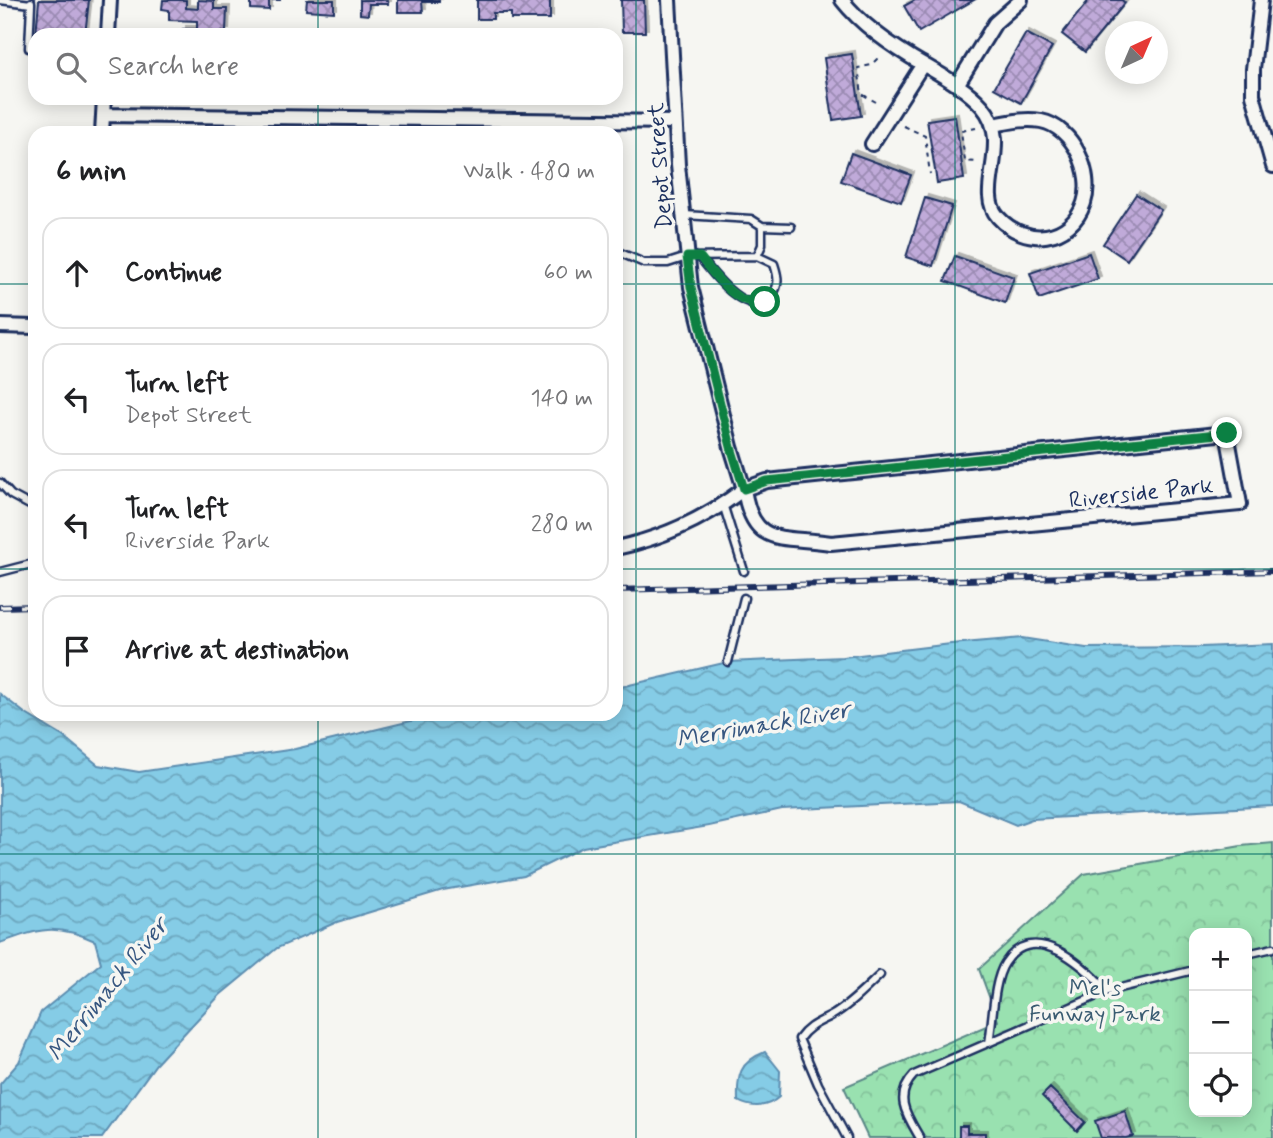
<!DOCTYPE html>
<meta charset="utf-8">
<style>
:root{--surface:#fff;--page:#f2f2f2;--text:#202124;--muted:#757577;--line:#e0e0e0}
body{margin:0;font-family:Mynerve,sans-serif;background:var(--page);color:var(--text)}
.controls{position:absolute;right:21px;bottom:21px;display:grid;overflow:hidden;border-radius:14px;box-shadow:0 4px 18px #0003}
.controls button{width:63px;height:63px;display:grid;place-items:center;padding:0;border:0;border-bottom:2px solid var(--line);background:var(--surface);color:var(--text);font:35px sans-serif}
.compass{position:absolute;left:1105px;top:21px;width:63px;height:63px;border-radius:50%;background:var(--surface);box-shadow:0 4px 18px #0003;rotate:44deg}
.stop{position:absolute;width:21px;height:21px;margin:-16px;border:5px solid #0b8043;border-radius:50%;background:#fff}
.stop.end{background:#0b8043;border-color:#fff;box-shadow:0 2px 7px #0008}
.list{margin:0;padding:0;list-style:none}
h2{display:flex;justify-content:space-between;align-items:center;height:91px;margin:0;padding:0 28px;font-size:30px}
h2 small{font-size:23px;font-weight:400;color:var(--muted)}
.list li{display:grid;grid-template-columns:46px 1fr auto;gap:21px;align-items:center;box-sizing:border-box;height:112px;margin:0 14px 14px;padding:0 14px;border:2px solid var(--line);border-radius:21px}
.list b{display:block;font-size:26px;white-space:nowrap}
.list p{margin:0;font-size:23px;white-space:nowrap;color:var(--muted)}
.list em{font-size:23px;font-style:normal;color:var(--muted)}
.icon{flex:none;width:38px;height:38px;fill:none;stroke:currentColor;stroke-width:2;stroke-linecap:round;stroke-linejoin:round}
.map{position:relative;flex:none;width:1273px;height:1138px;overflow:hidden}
.search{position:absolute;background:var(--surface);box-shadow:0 4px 18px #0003;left:28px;top:28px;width:595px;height:77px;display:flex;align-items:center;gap:18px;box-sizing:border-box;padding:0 24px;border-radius:21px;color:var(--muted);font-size:26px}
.panel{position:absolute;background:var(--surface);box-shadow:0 4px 18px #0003;left:28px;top:126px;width:595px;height:595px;border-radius:21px}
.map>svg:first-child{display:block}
.park{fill:url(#park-crowns);stroke:#5a8887;stroke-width:2;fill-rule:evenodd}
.water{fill:url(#water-waves);stroke:#5b8db0;stroke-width:2}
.building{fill:url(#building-cross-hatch);stroke:#1b2f5e;stroke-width:2;filter:url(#shadow)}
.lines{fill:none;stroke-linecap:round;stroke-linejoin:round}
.lane-casing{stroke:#1b2f5e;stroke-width:11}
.street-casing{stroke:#1b2f5e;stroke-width:18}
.path{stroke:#1b2f5e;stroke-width:2;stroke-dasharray:5 5;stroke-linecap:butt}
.lane{stroke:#f6f6f2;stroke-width:6}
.street{stroke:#f6f6f2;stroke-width:12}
.rail-casing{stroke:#1b2f5e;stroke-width:6}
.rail{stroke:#f6f6f2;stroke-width:3.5;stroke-dasharray:10;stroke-linecap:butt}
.route{stroke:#0b8043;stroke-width:9}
.grid{fill:none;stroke:#0f766e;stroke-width:2;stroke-opacity:0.55}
.labels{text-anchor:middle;stroke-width:7;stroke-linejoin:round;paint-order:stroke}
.street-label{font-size:23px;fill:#1b2f5e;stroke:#f6f6f2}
.park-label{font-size:23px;fill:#3a5c72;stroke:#f6f6f2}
.water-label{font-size:24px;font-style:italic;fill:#365680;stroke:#f6f6f2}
</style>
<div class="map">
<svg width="1273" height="1138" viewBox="0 0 1273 1138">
<defs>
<pattern id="park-crowns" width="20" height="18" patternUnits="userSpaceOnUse" patternTransform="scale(1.75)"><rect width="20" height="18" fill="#99e1b0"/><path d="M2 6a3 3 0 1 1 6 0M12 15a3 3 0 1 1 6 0" fill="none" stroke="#83c19a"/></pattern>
<pattern id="water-waves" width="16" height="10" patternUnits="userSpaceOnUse" patternTransform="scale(1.75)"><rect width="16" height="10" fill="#85cce6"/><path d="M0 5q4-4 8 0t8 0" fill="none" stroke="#6ca6be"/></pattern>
<pattern id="building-cross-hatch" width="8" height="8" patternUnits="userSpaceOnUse" patternTransform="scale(1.75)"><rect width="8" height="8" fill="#c0aad9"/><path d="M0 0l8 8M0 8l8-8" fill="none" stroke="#9b8bb3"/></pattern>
<filter id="shadow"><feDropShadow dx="3" dy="-3" stdDeviation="0" flood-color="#0004"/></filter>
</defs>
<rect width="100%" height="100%" fill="#f6f6f2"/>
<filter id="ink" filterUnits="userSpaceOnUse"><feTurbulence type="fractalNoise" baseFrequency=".0143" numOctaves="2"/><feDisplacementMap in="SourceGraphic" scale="14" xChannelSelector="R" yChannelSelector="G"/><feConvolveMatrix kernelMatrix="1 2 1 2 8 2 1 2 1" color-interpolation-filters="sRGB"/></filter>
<g filter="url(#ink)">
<path class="park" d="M1273 843V1138H868L844 1087 998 1021 979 969 1084 874 1241 846ZM1194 933H1247V1112H1194Z"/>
<path class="water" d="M1022 638 1086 648 1201 647 1273 644V806L1032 819 1016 825 959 801 782 810 709 826 583 847 524 876 443 890 337 922 277 948 220 995 156 1064 102 1138H0V1084L19 1062 41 1012 101 963 95 941C55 923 39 929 0 943V694L26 714 64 737 98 765 139 772 295 749 440 714H616V688L728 662 843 657 951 644Z
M765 1052 780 1071 779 1097C768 1107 752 1109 738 1101 737 1076 739 1062 765 1052Z"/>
<path class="building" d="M39 0H89L85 35H36Z
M163 0H186V8L198 9V0L214 1V9H227L226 32H214V35H183V29H197V21L169 20V10L162 9Z
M251 0H281H269V10L251 9Z
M307 0H334V12L306 10Z
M360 0H388V4H369L368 15 360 14Z
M398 0H439V2H422L423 12H398Z
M477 0H550V19H511V13H493V19H477Z
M621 0H644L645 32H622Z
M915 0H974L919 32 904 6Z
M1089 0H1122L1125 3 1085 52 1062 34Z
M1026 33 1052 47 1021 103 994 88Z
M852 54 861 116 833 120 824 58Z
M955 116 964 179 937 183 927 120Z
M851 153 911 175 901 202 841 181Z
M1136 194 1161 210 1127 260 1103 244Z
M925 198 952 206 933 266 906 257Z
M1089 253 1098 279 1039 299 1030 273Z
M955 256 1014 277 1005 303 945 281Z
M1050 1088 1085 1122 1077 1131 1042 1096Z
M1125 1111 1133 1136 1126 1138H1101L1095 1121Z
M959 1126H967V1133H985V1138H959Z"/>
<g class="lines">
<defs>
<path id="lane" d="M0 0 31 4V2
M31 4 29 48 35 49
M762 226 791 227
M616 251 644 263H668L687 257 757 256 762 245V226L751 219 684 215
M700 257C713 274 750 323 772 295 780 285 778 276 774 264L757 256
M0 483 11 495 35 508
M723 504 744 571
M0 572 35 563
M728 662 744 598
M1247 954 1273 948
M989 1043C993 1021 993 981 1005 963 1034 918 1085 967 1108 991
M847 1138 818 1084 799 1039C808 1026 818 1023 831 1016 849 1006 865 989 880 975
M920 1138C907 1116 893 1097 914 1075L1108 991 1194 970"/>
<path id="street" d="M842 0C863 27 896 49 926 66 945 77 967 89 982 106 1014 143 974 190 998 217 1025 247 1071 242 1084 203 1094 173 1073 127 1041 121 1025 118 1009 122 993 125
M1261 0 1253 69V95L1273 166
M108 35 110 0
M957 85 995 23 1021 0
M103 115 675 122
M102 133 104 98
M872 144 923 64
M0 326 35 327
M1227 433 1240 504 831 543C782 535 753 549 744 489L767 481Z
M616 548C663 538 706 518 744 489L731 447 691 287 678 165 669 0"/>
</defs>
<use href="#lane" class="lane-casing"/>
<use href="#street" class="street-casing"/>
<path class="path" d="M876 102 862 94 858 68 871 65 879 57
M904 126 925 136 930 174
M976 128 961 131 965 161 976 162"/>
<use href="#lane" class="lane"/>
<use href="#street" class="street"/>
<defs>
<path id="rail" d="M616 590 1273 571
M0 607 35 606"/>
</defs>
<use href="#rail" class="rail-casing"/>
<use href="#rail" class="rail"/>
</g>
</g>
<g class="lines" filter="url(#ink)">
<path class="route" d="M765 302C738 309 715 276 700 257H687L691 287 731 447 744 489 767 481 1227 433"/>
</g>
<path class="grid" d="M318 0V35M636 0V1138M955 0V1138M318 98V133M0 284H35M616 284H1273M0 569H35M616 569H1273M318 714V1138M0 854H1273"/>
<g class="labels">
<g class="street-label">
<text transform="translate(659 166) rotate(-94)" y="8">Depot Street</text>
<text transform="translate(1141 492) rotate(-6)" y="8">Riverside Park</text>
</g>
<g class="park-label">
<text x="1095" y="995">Mel's<tspan x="1095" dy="26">Funway Park</tspan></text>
</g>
<g class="water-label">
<text transform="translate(763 724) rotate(-10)" y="8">Merrimack River</text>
<text transform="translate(107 989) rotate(-51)" y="8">Merrimack River</text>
</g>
</g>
</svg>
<div class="controls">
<button>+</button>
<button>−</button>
<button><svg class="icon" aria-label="locate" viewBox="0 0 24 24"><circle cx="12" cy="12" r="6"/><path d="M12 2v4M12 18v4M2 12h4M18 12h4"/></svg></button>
</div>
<svg class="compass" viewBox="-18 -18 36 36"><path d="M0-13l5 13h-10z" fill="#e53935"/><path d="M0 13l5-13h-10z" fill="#757577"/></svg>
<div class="stop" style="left:765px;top:302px"></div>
<div class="stop end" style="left:1227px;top:433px"></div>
<div class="search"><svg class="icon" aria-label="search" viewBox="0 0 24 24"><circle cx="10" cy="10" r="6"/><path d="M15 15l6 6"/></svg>Search here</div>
<section class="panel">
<h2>6 min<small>Walk · 480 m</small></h2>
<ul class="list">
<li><svg class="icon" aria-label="ahead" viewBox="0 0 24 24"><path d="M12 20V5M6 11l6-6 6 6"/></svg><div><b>Continue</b></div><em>60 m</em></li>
<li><svg class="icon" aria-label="left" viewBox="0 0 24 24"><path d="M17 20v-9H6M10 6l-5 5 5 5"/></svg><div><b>Turn left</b><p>Depot Street</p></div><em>140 m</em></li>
<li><svg class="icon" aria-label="left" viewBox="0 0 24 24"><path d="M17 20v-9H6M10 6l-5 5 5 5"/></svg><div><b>Turn left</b><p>Riverside Park</p></div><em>280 m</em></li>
<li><svg class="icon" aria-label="arrive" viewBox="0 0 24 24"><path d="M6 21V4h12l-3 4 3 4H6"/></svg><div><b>Arrive at destination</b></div></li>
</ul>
</section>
</div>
